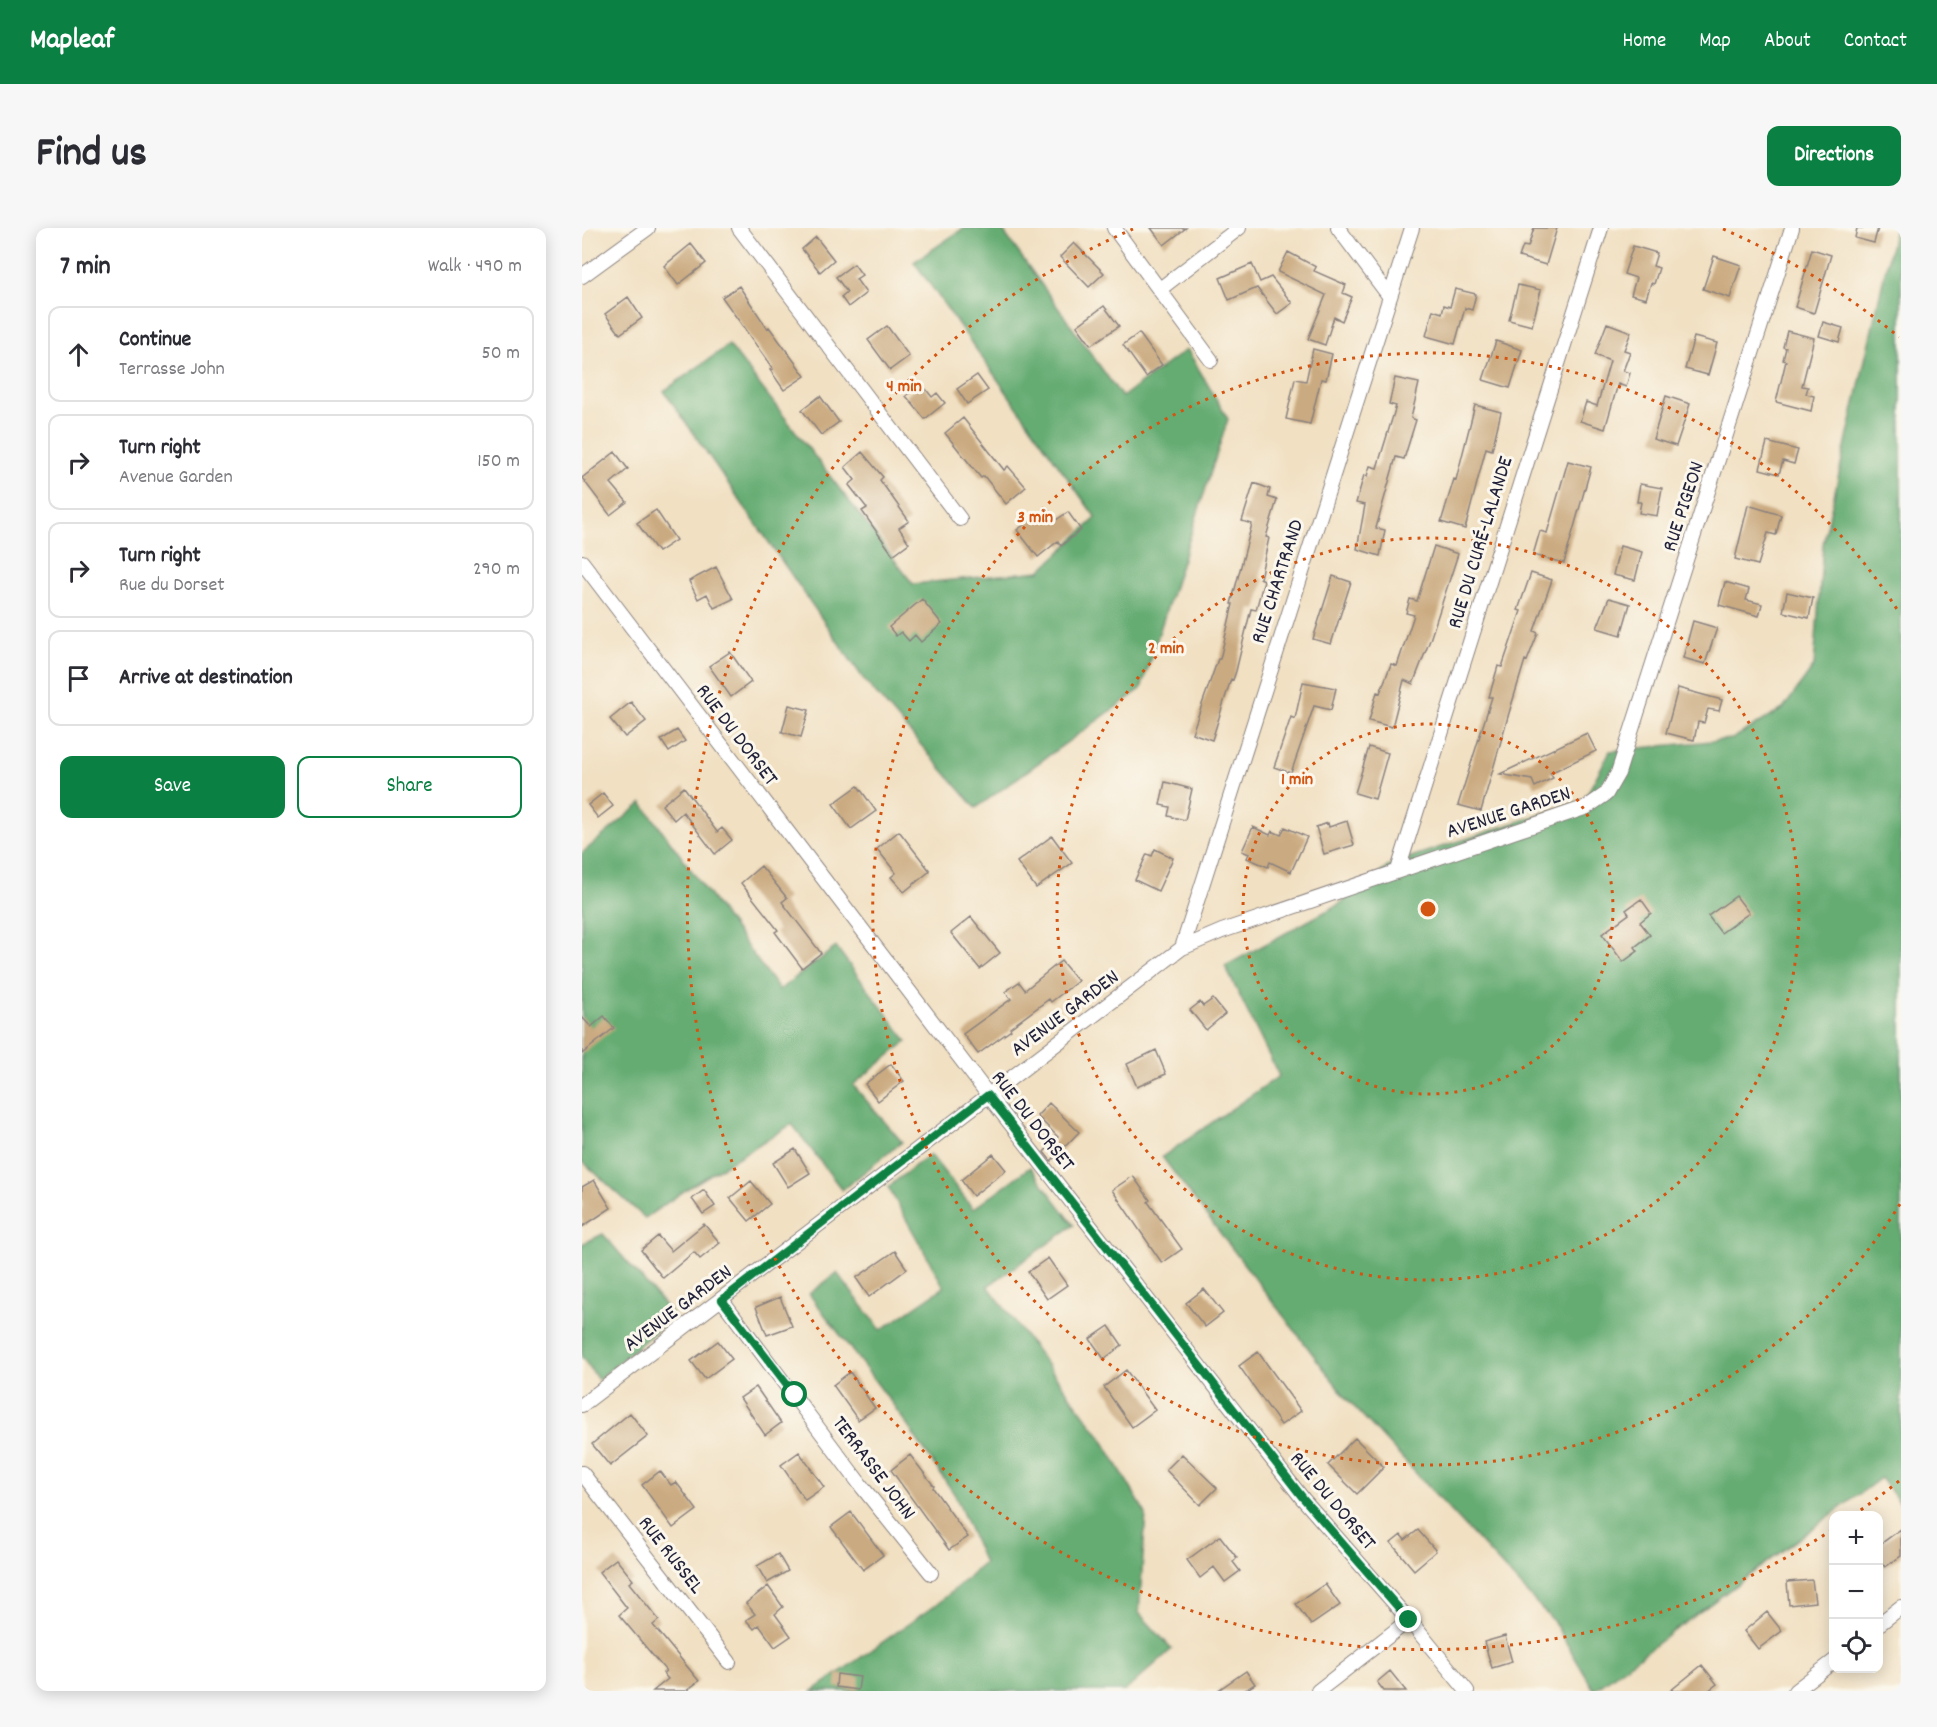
<!DOCTYPE html>
<meta charset="utf-8">
<style>
:root{--surface:#fff;--page:#f7f7f7;--text:#2b2b33;--muted:#7c7c81;--line:#e1e1e2;--accent:#0b8043}
body{margin:0;font-family:Dekko,sans-serif;background:var(--page);color:var(--text)}
.controls{position:absolute;right:18px;bottom:18px;display:grid;overflow:hidden;border-radius:12px;box-shadow:0 3px 15px #0003}
.controls button{width:54px;height:54px;display:grid;place-items:center;padding:0;border:0;border-bottom:2px solid var(--line);background:var(--surface);color:var(--text);font:30px sans-serif}
.stop{position:absolute;width:18px;height:18px;margin:-14px;border:4px solid #0b8043;border-radius:50%;background:#fff}
.stop.end{background:#0b8043;border-color:#fff;box-shadow:0 2px 6px #0008}
.list{margin:0;padding:0;list-style:none}
h2{display:flex;justify-content:space-between;align-items:center;height:78px;margin:0;padding:0 24px;font-size:26px}
h2 small{font-size:20px;font-weight:400;color:var(--muted)}
.list li{display:grid;grid-template-columns:39px 1fr auto;gap:18px;align-items:center;box-sizing:border-box;height:96px;margin:0 12px 12px;padding:0 12px;border:2px solid var(--line);border-radius:12px}
.list b{display:block;font-size:22px;white-space:nowrap}
.list p{margin:0;font-size:20px;white-space:nowrap;color:var(--muted)}
.list em{font-size:20px;font-style:normal;color:var(--muted)}
.actions{display:flex;gap:12px;padding:18px 24px}
.actions a{flex:1;padding:14px 0;border:2px solid var(--accent);border-radius:12px;text-align:center;font-size:21px;color:var(--accent)}
.actions .main{background:var(--accent);color:#fff}
.icon{flex:none;width:33px;height:33px;fill:none;stroke:currentColor;stroke-width:2;stroke-linecap:round;stroke-linejoin:round}
.map{position:relative;flex:none;width:1319px;height:1463px;overflow:hidden;border-radius:12px}
header{display:flex;align-items:center;gap:36px;box-sizing:border-box;height:84px;padding:0 30px;background:var(--accent);color:#fff}
header strong{font-size:28px}
nav{display:flex;gap:33px;margin-inline-start:auto;font-size:21px}
.intro{display:flex;align-items:center;justify-content:space-between;box-sizing:border-box;height:144px;padding:0 36px}
h1{margin:0;font-size:42px}
.button{padding:15px 27px;border-radius:12px;background:var(--accent);color:#fff;font-size:21px;font-weight:700}
main{display:flex;gap:36px;padding:0 36px}
aside{flex:1;background:var(--surface);border-radius:12px;box-shadow:0 3px 15px #0003}
.map>svg:first-child{display:block}
.forest{fill:#65ac72;stroke:#446756;stroke-width:1.5}
.building{fill:#caaa80}
.lines{fill:none;stroke-linecap:round;stroke-linejoin:round}
.street-casing{stroke:#8a817e;stroke-width:16}
.street{stroke:#fff;stroke-width:14}
.route{stroke:#0b8043;stroke-width:8}
.ring{fill:none;stroke:#d45411;stroke-width:3;stroke-dasharray:3 6}
.labels{text-anchor:middle;stroke-width:6;stroke-linejoin:round;paint-order:stroke}
.street-label{font-size:21px;fill:#22223b;stroke:#fbf7ec}
.centre{fill:#d45411;stroke:#fbf7ec;stroke-width:3}
.ring-label{font-size:18px;text-anchor:middle;font-weight:bold;fill:#d45411;stroke:#fbf7ec;stroke-width:6;stroke-linejoin:round;paint-order:stroke}
</style>
<header>
<strong>Mapleaf</strong>
<nav><a>Home</a><a>Map</a><a>About</a><a>Contact</a></nav>
</header>
<div class="intro"><h1>Find us</h1><a class="button">Directions</a></div>
<main>
<aside>
<h2>7 min<small>Walk · 490 m</small></h2>
<ul class="list">
<li><svg class="icon" aria-label="ahead" viewBox="0 0 24 24"><path d="M12 20V5M6 11l6-6 6 6"/></svg><div><b>Continue</b><p>Terrasse John</p></div><em>50 m</em></li>
<li><svg class="icon" aria-label="right" viewBox="0 0 24 24"><path d="M7 20v-9h11M14 6l5 5-5 5"/></svg><div><b>Turn right</b><p>Avenue Garden</p></div><em>150 m</em></li>
<li><svg class="icon" aria-label="right" viewBox="0 0 24 24"><path d="M7 20v-9h11M14 6l5 5-5 5"/></svg><div><b>Turn right</b><p>Rue du Dorset</p></div><em>290 m</em></li>
<li><svg class="icon" aria-label="arrive" viewBox="0 0 24 24"><path d="M6 21V4h12l-3 4 3 4H6"/></svg><div><b>Arrive at destination</b></div></li>
</ul>
<div class="actions"><a class="main">Save</a><a>Share</a></div>
</aside>
<div class="map">
<svg width="1319" height="1463" viewBox="0 0 1319 1463">
<rect width="100%" height="100%" fill="#fbf7ec"/>
<filter id="ink" filterUnits="userSpaceOnUse"><feTurbulence type="fractalNoise" baseFrequency=".0167" numOctaves="2"/><feDisplacementMap in="SourceGraphic" scale="12" xChannelSelector="R" yChannelSelector="G"/><feConvolveMatrix kernelMatrix="1 2 1 2 8 2 1 2 1" color-interpolation-filters="sRGB"/></filter>
<filter id="wash" filterUnits="userSpaceOnUse"><feTurbulence type="fractalNoise" baseFrequency=".008" numOctaves="4" result="noise"/><feDisplacementMap in="SourceGraphic" scale="24" xChannelSelector="R" yChannelSelector="G"/><feGaussianBlur stdDeviation="1.35" result="paint"/><feColorMatrix in="noise" values="0 0 0 0 0 0 0 0 0 0 0 0 0 0 0 0 0 1.4 0 .05"/><feComposite in="paint" operator="in"/></filter>
<g filter="url(#wash)">
<rect width="100%" height="100%" fill="#f1e0c2"/>
<path class="forest" d="M382 0H419L540 169 605 121 646 191 559 461 394 580 283 453 82 163 147 117 331 356 458 343 514 290 332 34Z
M1313 0H1319V1276L1299 1250 1012 1462 972 1394 765 1171 580 929 697 848 643 738 759 675 811 635 1002 572 1028 523 1150 511 1201 481 1232 438 1241 316Z
M60 575 197 762 254 719 325 813 271 857 320 914 260 962 210 896 111 957 63 990 0 933V625Z
M348 926 391 981 448 939 492 997 406 1058 519 1209 564 1286 557 1385 590 1421 543 1463H231L359 1373 402 1335 373 1267 312 1178 227 1066 255 1045 299 1102 362 1059 306 959Z
M21 1006 92 1088 16 1152 0 1129V1016Z"/>
<g id="blocks">
<path class="building" d="M569 0H604L582 17Z
M952 0H975L964 37 937 29 941 18 946 19Z
M1275 0H1296L1292 15 1273 10Z
M234 9 252 32 238 44 220 21Z
M492 15 522 45 507 59 478 29Z
M109 16 124 35 96 57 82 38Z
M1051 18 1075 25 1071 38 1077 40 1072 56 1069 55 1064 71 1049 67 1054 50 1042 46Z
M1230 21 1249 27 1232 85 1213 79Z
M706 24 734 39 732 43 764 57 761 65 770 69 760 93 752 89 743 117 726 111 744 67 696 44Z
M1132 28 1159 37 1148 70 1121 61Z
M272 36 280 47 274 51 284 65 266 79 259 69 265 64 254 49Z
M670 36 678 54 689 49 710 75 695 86 675 60 647 72 638 50Z
M936 57 959 62 950 98 927 92Z
M157 58 185 100 187 99 223 148 202 162 188 142 191 141 140 69Z
M873 61 894 66 890 82 883 80 873 116 844 108 851 82 860 85 862 77 868 79Z
M46 69 60 90 38 106 23 86Z
M522 78 537 98 509 117 495 98Z
M1241 94 1261 100 1257 114 1237 108Z
M1025 95 1049 104 1042 122 1048 124 1041 143 1048 145 1044 159 1036 156 1023 201 998 193 1004 174 1015 178 1028 133 1013 127Z
M305 98 327 128 308 142 286 112Z
M1205 103 1232 110 1220 158 1226 159 1224 166 1232 168 1229 183 1194 174 1204 133 1201 132 1204 120 1201 119Z
M557 105 580 137 564 149 541 117Z
M1112 109 1135 115 1126 147 1103 141Z
M914 113 940 122 928 160 901 152Z
M731 121 750 126 744 152 739 151 728 196 704 191 713 151 724 153Z
M395 147 406 162 385 176 375 161Z
M813 150 837 155 829 190 834 192 822 231 814 229 794 300 803 302 798 328 775 321 783 277 774 275 782 247 785 248 788 238 795 240 814 178 807 176Z
M339 155 350 169 355 165 363 175 343 191 324 168Z
M238 168 257 194 239 207 220 182Z
M1084 168 1108 176 1094 218 1071 211Z
M893 177 919 184 910 222 904 220 883 301 859 294 872 251 874 252Z
M381 190 422 242 426 238 444 259 424 276 402 248 399 250 363 205Z
M1185 214 1216 222 1212 236 1201 233 1197 246 1178 241Z
M33 224 46 241 29 255 45 274 28 287 0 250Z
M280 224 301 249 298 252 327 293 317 300 327 315 311 327 280 283 285 280 267 257 273 252 263 239Z
M986 233 1009 239 982 335 951 327 958 303 965 305Z
M672 255 688 261 686 269 695 272 684 309 687 310 678 350 682 352 674 382 669 381 654 443 651 452 649 451 630 512 610 505 636 431H638L651 376H649L670 296 660 293Z
M1058 256 1080 260 1075 288 1057 285 1059 274H1055Z
M1166 277 1199 287 1194 307 1186 305 1176 337 1153 331Z
M465 280 474 292 486 284 499 302 479 318 476 313 456 329 435 302Z
M74 282 94 312 76 324 55 295Z
M852 318 876 326 848 412 831 456 822 452 810 499 787 493 795 464 798 465 809 436 815 438 832 387 824 385 828 371 835 373Z
M1038 318 1060 324 1053 352 1031 347Z
M134 339 151 371 132 380 125 366 116 371 107 353Z
M949 345 970 352 952 403 956 405 945 433 943 432 927 485 899 583 876 577 910 469H907L916 438 920 439 939 383 936 382Z
M751 348 769 354 749 416 731 411Z
M1143 354 1167 361 1164 372 1180 376 1177 388 1137 377Z
M1205 364 1231 370 1227 390 1201 384Z
M1027 370 1048 376 1039 407 1015 400Z
M340 371 360 396 339 414 333 407 327 413 319 404 314 408 307 399Z
M1111 393 1135 400 1123 436 1101 430Z
M148 424 169 454 149 469 127 438Z
M721 454 754 460 749 482 732 478 709 545 692 539 709 489 713 491Z
M1096 460 1140 472 1137 483 1126 481 1122 495 1116 494 1112 512 1084 505Z
M49 474 64 493 43 509 28 491Z
M207 477 227 482 219 509 200 504Z
M95 502 103 513 87 524 79 512Z
M1005 505 1014 523 968 545 971 550 953 559 950 552 918 546Z
M787 519 806 525 793 571 773 565Z
M583 554 610 561 603 592 586 588 588 579 578 577Z
M276 558 294 583 269 601 251 576Z
M102 559 135 604 140 600 150 612 133 626 101 584 92 592 80 577Z
M21 565 31 578 16 590 6 577Z
M765 593 772 617 742 626 734 599 746 595 747 599Z
M671 599 688 607 690 603 699 607 703 599 725 609 709 644 688 634 686 639 665 630 667 626 660 623Z
M317 603 348 643 322 664 309 649 314 645 295 621Z
M470 608 490 635 454 660 435 634Z
M573 621 591 630 576 663 553 652 565 626 570 628Z
M179 638 205 670 200 674 239 725 220 740 193 704 196 702 159 655Z
M1154 668 1167 685 1139 705 1126 688Z
M1059 671 1069 685 1058 694 1068 707 1053 719 1056 723 1041 734 1020 706 1047 686 1044 682Z
M389 689 418 725 398 741 369 705Z
M479 733 496 753 469 774 467 771 428 800 429 802 396 826 381 806 429 771 423 764 437 754 443 762Z
M631 771 643 786 624 802 608 782 618 774 621 778Z
M22 788 32 800 0 826V789L9 799Z
M574 822 584 846 555 859 545 836Z
M309 836 322 853 296 873 283 856Z
M467 875 497 904 469 933 462 924 476 909 455 888Z
M213 921 228 945 206 959 191 935Z
M411 926 424 942 391 968 379 952Z
M551 948 568 972 566 974 600 1021 580 1035 530 962Z
M12 952 29 980 0 999V959Z
M169 953 188 976 167 993 148 970Z
M122 962 133 978 121 986 110 971Z
M122 996 138 1015 118 1031 112 1024 81 1050 59 1022 76 1008 89 1023Z
M313 1023 325 1041 287 1069 274 1050Z
M466 1030 485 1057 465 1071 446 1044Z
M622 1061 641 1085 623 1099 604 1075Z
M198 1069 210 1098 185 1107 174 1079Z
M527 1098 540 1117 522 1131 508 1111Z
M136 1113 150 1131 123 1151 109 1133Z
M676 1124 719 1183 699 1197 657 1138Z
M544 1142 573 1182 550 1199 522 1159Z
M268 1144 293 1180 276 1192 251 1157Z
M174 1159 199 1195 183 1207 158 1170Z
M48 1185 66 1208 28 1238 10 1216Z
M773 1210 802 1239 775 1266 746 1237Z
M217 1224 242 1259 223 1272 199 1237Z
M600 1226 635 1260 618 1277 584 1242Z
M328 1227 352 1258 351 1260 386 1309 367 1322 309 1242Z
M78 1243 89 1257 94 1254 115 1282 91 1300 60 1257Z
M269 1284 301 1327 281 1342 249 1299Z
M1319 1301V1328L1303 1339 1296 1330V1318Z
M836 1302 854 1323 832 1342 809 1315 819 1307 823 1312Z
M638 1308 655 1330 651 1334 658 1343 643 1354 632 1339 618 1350 605 1332Z
M196 1326 206 1343 185 1355 175 1338Z
M34 1331 51 1352 47 1355 77 1392 71 1397 117 1453 104 1463H71L86 1451 81 1445 84 1443 37 1387 45 1380 17 1344Z
M1230 1352 1233 1374 1207 1377 1205 1354Z
M743 1356 758 1377 729 1397 714 1376Z
M186 1358 201 1379 193 1386 209 1408 193 1419 177 1397 172 1401 164 1392 173 1386 164 1375Z
M1185 1384 1200 1403 1176 1421 1162 1403Z
M923 1408 930 1434 910 1440 902 1414Z
M1120 1437 1135 1456 1126 1463H1088Z
M664 1443 673 1456 662 1463H635Z
M808 1443 824 1463H802L795 1454Z
M255 1446 278 1449 276 1462 254 1459Z"/>
</g>
</g>
<g filter="url(#ink)">
<use href="#blocks" fill-opacity="0" stroke="#8a817e" stroke-width="1.5"/>
<g class="lines">
<defs>
<path id="street" d="M157 0 378 291
M532 0 629 132
M756 0 808 69
M0 48 66 0
M578 61 657 0
M0 334 417 881 721 1271 827 1392 885 1463
M816 642 1019 0
M600 720 830 0
M140 1072 281 1260 349 1345
M0 1177 600 720 640 703 1005 579 1024 566 1036 545 1210 0
M0 1245 147 1434
M1296 1397 1319 1379
M736 1463 827 1392
M1213 1463 1252 1433"/>
</defs>
<use href="#street" class="street-casing"/>
<use href="#street" class="street"/>
</g>
</g>
<g class="lines" filter="url(#ink)">
<path class="route" d="M213 1167 140 1072 406 867 721 1270 827 1392"/>
</g>
<g class="ring">
<circle cx="846" cy="681" r="185"/>
<circle cx="846" cy="681" r="371"/>
<path d="M1318 976A556 556 0 1 1 1318 386"/>
<path d="M1317 1253A741 741 0 0 1 1276 1284M1250 1302A741 741 0 1 1 551 1M1141 1A741 741 0 0 1 1317 109"/>
</g>
<g class="labels">
<g class="street-label">
<text transform="translate(1100 278) rotate(-72)" y="7">RUE PIGEON</text>
<text transform="translate(897 314) rotate(-73)" y="7">RUE DU CURÉ-LALANDE</text>
<text transform="translate(694 353) rotate(-72)" y="7">RUE CHARTRAND</text>
<text transform="translate(156 506) rotate(53)" y="7">RUE DU DORSET</text>
<text transform="translate(926 583) rotate(-18)" y="7">AVENUE GARDEN</text>
<text transform="translate(482 784) rotate(-37)" y="7">AVENUE GARDEN</text>
<text transform="translate(452 892) rotate(52)" y="7">RUE DU DORSET</text>
<text transform="translate(95 1079) rotate(-37)" y="7">AVENUE GARDEN</text>
<text transform="translate(293 1239) rotate(53)" y="7">TERRASSE JOHN</text>
<text transform="translate(752 1272) rotate(50)" y="7">RUE DU DORSET</text>
<text transform="translate(90 1326) rotate(52)" y="7">RUE RUSSEL</text>
</g>
</g>
<circle cx="846" cy="681" r="9" class="centre"/>
<g class="ring-label">
<text x="322" y="163">4 min</text>
<text x="453" y="294">3 min</text>
<text x="584" y="425">2 min</text>
<text x="715" y="556">1 min</text>
</g>
</svg>
<div class="controls">
<button>+</button>
<button>−</button>
<button><svg class="icon" aria-label="locate" viewBox="0 0 24 24"><circle cx="12" cy="12" r="6"/><path d="M12 2v4M12 18v4M2 12h4M18 12h4"/></svg></button>
</div>
<div class="stop" style="left:213px;top:1167px"></div>
<div class="stop end" style="left:827px;top:1392px"></div>
</div>
</main>
